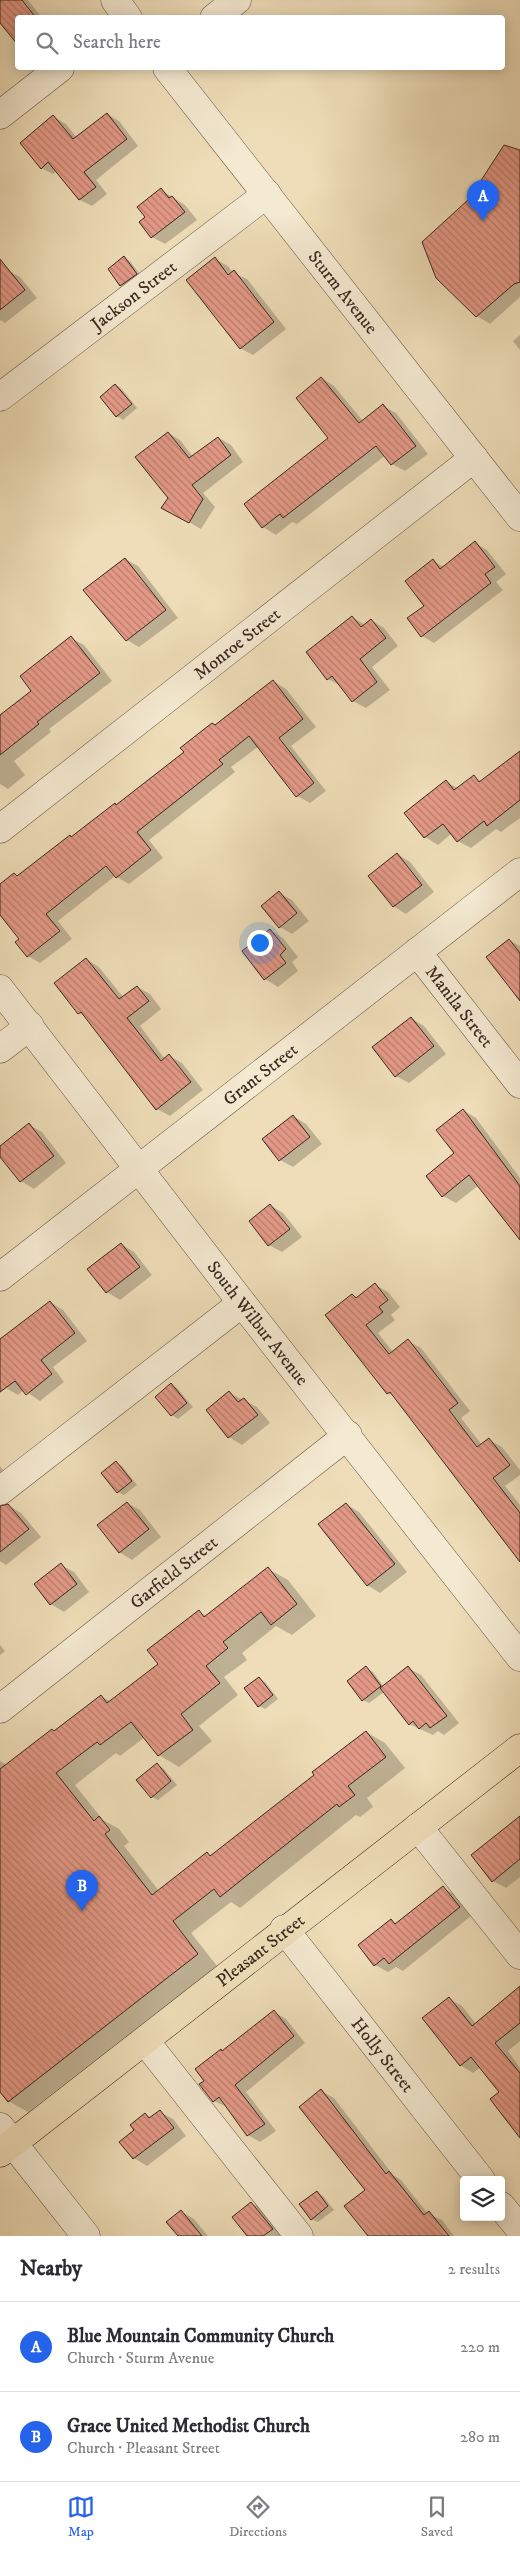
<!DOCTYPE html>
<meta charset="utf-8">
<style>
:root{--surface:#fff;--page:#f2f2f3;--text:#2b2b33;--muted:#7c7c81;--line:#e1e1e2;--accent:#2563eb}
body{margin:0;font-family:"IM FELL DW Pica",serif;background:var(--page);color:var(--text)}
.controls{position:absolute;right:15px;bottom:15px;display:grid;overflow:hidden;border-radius:5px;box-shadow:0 2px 12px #0003}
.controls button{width:45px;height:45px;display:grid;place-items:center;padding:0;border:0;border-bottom:1px solid var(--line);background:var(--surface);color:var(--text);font:25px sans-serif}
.you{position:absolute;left:259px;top:942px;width:18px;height:18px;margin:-12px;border:4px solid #fff;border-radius:50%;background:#1a73e8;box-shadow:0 0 0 8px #1a73e833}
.badge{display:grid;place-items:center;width:32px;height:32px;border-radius:50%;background:var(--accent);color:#fff;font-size:16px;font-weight:700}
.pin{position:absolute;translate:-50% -41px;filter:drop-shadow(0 1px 2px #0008)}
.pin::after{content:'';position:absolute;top:26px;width:18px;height:15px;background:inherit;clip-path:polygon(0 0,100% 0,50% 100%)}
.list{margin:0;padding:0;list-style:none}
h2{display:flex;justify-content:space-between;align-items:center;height:65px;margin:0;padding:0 20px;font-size:21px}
h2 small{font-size:16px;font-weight:400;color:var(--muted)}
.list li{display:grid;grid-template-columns:32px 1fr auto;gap:15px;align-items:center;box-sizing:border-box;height:90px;padding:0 20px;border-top:1px solid var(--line)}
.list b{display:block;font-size:19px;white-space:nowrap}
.list p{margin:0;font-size:16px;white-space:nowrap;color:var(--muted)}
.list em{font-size:16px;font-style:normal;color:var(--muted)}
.icon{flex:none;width:28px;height:28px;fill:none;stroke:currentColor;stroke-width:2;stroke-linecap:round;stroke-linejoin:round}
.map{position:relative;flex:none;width:520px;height:2236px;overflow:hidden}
.search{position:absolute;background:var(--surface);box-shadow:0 2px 12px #0003;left:15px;right:15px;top:15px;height:55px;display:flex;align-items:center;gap:12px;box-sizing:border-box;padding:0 18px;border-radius:5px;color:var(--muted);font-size:19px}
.sheet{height:245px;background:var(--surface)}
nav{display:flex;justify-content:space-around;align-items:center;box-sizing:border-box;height:70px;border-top:1px solid var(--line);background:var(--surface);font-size:14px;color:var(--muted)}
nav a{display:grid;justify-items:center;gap:2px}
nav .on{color:var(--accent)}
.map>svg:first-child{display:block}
.shadow{fill:#0003}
.building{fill:url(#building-back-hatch);stroke:#38291f}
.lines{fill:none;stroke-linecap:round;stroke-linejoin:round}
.minor-casing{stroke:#665645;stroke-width:29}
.major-casing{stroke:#38291f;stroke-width:29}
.minor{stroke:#f4e9d1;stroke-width:28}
.major{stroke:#eeddb8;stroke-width:28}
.labels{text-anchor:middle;stroke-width:4;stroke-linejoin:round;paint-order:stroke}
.street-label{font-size:18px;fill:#38291f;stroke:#f4e9d1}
</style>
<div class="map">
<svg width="520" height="2236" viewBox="0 0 520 2236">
<defs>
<pattern id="building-back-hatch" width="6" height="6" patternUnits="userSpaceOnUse" patternTransform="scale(1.25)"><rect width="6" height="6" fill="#e49987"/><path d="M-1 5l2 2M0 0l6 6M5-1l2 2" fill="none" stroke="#ba7d6e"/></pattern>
</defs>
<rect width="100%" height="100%" fill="#eeddb8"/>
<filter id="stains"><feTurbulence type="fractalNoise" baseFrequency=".004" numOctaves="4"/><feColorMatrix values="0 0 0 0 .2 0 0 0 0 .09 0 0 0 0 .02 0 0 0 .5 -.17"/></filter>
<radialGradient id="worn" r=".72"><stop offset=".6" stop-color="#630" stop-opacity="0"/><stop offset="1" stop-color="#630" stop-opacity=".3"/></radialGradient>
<path class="shadow" d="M0 0H28L42 18H18L0 21Z
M107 114 119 121 138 146 96 180 107 194 92 206 80 200 57 171 53 174 41 168 54 117 66 124 77 138Z
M520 151V297L490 324 477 316 437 278Z
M161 190 185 205 197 220 165 244 152 237 146 217Z
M124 258 130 261 142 277 128 288 121 285Z
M215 259 228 266 233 273 247 279 286 329 253 355 240 348Z
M7 270 20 277 37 298 5 323 0 320V275Z
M520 335V350L513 341Z
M322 378 334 386 363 421 383 406 396 413 428 454 405 471 392 464 386 455 297 524 292 522 276 535 263 527 246 504 330 438Z
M116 385 122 389 137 408 123 420 117 416Z
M168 433 180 440 193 457 219 438 231 445 243 462 203 493 215 507 201 529 163 507 169 498Z
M475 543 487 550 506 574 496 582 503 590 434 643 422 636 433 561 444 567Z
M125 559 138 566 178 618 139 647 127 640 85 591Z
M352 617 365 625 371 620 384 628 398 646 372 667 390 690 366 708 353 701 341 686 328 679Z
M71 638 84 645 112 681 49 729 51 732 14 761 25 775 8 789 0 784V716L33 691Z
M273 681 286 689 316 727 291 746 326 791 310 803 297 796 259 746 231 767 235 772 149 840 163 858 129 884 115 876 58 921 72 939 40 963 28 956 20 939 0 913V886L18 877 117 806Z
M520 752V818L501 832 496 829 471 848 458 841 452 833 438 845 425 837 406 813 446 782 458 788 474 777 482 782Z
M397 854 410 862 434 892 406 914 393 906Z
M279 893 292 900 309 921 292 934 280 927Z
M270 930 283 938 298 957 292 962 298 971 278 987 265 979Z
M509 940 520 946V998Z
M86 959 99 967 123 997 137 987 150 994 161 1009 140 1026 165 1059 169 1056 182 1063 203 1090 170 1116 157 1109 86 1017 79 1013Z
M411 1018 424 1026 446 1054 409 1083 396 1076Z
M463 1110 476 1118 520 1178V1238L479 1185 456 1203 443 1196 456 1153Z
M293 1116 306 1124 322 1144 293 1167 280 1160Z
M29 1125 42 1132 66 1163 34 1189 21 1181 0 1155V1147Z
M270 1205 283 1213 302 1237 282 1252 269 1245Z
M121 1244 134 1252 152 1275 120 1300 107 1292 89 1269Z
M375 1285 388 1292 400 1307 391 1315 395 1320 378 1333 393 1352 408 1341 421 1348 470 1411 461 1418 482 1445 489 1440 502 1447 520 1470V1475L505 1486 520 1505V1560L396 1398 388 1393 353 1295 358 1298Z
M50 1302 63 1310 87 1341 53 1367 64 1382 40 1401 24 1390 18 1395 6 1388 0 1393V1340Z
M171 1385 177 1388 193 1407 178 1419 172 1415Z
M229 1393 257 1407 270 1423 242 1445 229 1437 208 1410Z
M116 1463 122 1466 137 1485 124 1495 118 1492Z
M0 1466 11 1480 0 1491Z
M127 1503 140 1510 161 1537 132 1560 119 1552Z
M346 1504 359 1512 407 1572 380 1593 367 1585Z
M8 1505 21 1513 41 1537 6 1565 0 1561V1506Z
M61 1565 74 1572 89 1592 64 1612 51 1604Z
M268 1569 288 1580 316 1616 292 1635 276 1626 242 1653 247 1660 224 1677 238 1695 199 1726 212 1741 179 1767 159 1755 145 1737 120 1756 116 1753 75 1785 103 1820 119 1829 129 1842 124 1846 159 1891 207 1854 212 1856 316 1775 366 1732 385 1743 405 1768 367 1798 373 1807 360 1817 356 1815 240 1908 231 1902 191 1933 217 1966 28 2112 8 2101 0 2090V1761L7 1765 101 1696 111 1702 160 1664 199 1612 207 1616Z
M0 1645 5 1651 0 1655Z
M366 1668 373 1672 384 1687 408 1668 421 1675 459 1723 444 1735 438 1731 433 1735 409 1724 384 1692 369 1703 363 1700Z
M259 1678 265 1682 278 1699 265 1709 259 1706Z
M157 1765 163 1768 177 1785 158 1800 152 1797Z
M520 1818V1877L506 1888 493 1881Z
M443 1888 456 1895 472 1915 403 1971 396 1967 388 1972 375 1965 360 1945 391 1921 397 1924Z
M520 1988V2041L508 2051 520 2068V2132L501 2092 481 2067 473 2073 460 2065 449 1999 462 2006 476 2024Z
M274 2012 286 2019 305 2043 246 2092 276 2131 260 2142 248 2135 227 2107 214 2101 205 2081 221 2050 223 2052Z
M321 2091 334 2098 393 2175 401 2180 428 2214 442 2220 454 2236H382L367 2190Z
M160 2112 173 2119 186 2136 147 2166 134 2158 121 2142 136 2130 145 2114 152 2118Z
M317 2193 323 2196 334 2210 318 2222 311 2219Z
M251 2203 264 2211 284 2236H248Z
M182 2212 194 2219 208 2236H179Z"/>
<path class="building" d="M0 0H22L36 18H18V45L0 23Z
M107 113 127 139 84 172 96 187 79 200 48 162 41 169 20 143 53 115 73 139Z
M504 145 520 150V282L514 284 476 317 436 278 422 242 469 199Z
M161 188 169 198 172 196 185 212 151 238 139 222 145 217 137 207Z
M124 256 137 274 120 286 108 269Z
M215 257 228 275 234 270 274 322 240 349 186 280Z
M0 259 25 290 0 310Z
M321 377 359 423 383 404 416 446 391 465 376 446 283 518 280 514 262 528 244 504 328 438 296 398Z
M115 384 132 404 116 417 100 397Z
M168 432 189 458 218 437 231 455 192 485 203 499 189 523 161 508 168 498 135 457Z
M475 541 495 567 485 574 491 583 421 637 407 618 424 606 405 581 433 559 440 569Z
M125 558 166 610 126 641 83 590Z
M352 616 361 627 371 619 386 638 360 659 377 682 352 702 332 676 327 680 306 652Z
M71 636 100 673 37 722 39 724 0 755V715L31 691 20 676Z
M273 680 303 719 279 738 314 783 296 797 249 736 219 760 223 764 137 832 151 850 116 878 106 866 46 914 60 931 27 957 15 942 19 939 0 915V884L14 873 17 876 70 835 71 837 115 803 116 805 184 752 180 748 212 723 215 725Z
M520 751V800L487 826 484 821 457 842 443 824 424 838 404 813 446 780 454 790 474 775 479 782Z
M397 853 422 885 393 907 368 876Z
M279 891 297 913 279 928 261 906Z
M270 929 286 949 280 955 286 963 264 980 242 951Z
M509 939 520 953V1001L486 957Z
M86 958 119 999 137 986 149 1001 127 1018 161 1061 169 1054 191 1082 156 1110 81 1012 78 1014 54 983Z
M411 1017 434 1046 395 1077 372 1047Z
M463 1109 520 1186V1240L469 1175 442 1197 426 1176 454 1153 436 1130Z
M293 1115 310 1137 279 1161 262 1139Z
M29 1123 54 1156 20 1182 0 1157V1146Z
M270 1204 290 1229 268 1246 249 1221Z
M121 1243 140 1267 106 1293 87 1269Z
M375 1283 388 1300 379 1307 383 1312 366 1325 389 1354 408 1339 458 1403 449 1410 477 1447 489 1438 510 1465 493 1478 520 1513V1562L390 1392 387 1394 325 1315 352 1294 356 1298Z
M50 1301 75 1333 41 1360 52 1374 26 1395 15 1381 0 1392V1339Z
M171 1383 187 1403 171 1416 155 1397Z
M229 1391 238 1402 244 1398 258 1415 228 1438 206 1410Z
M116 1461 132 1481 117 1493 101 1473Z
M127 1502 149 1529 119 1553 97 1525Z
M346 1503 395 1564 367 1586 318 1524Z
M8 1504 29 1529 0 1552V1506Z
M61 1563 77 1584 50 1605 34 1584Z
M268 1567 297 1604 271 1625 261 1612 223 1642 228 1648 206 1666 220 1683 181 1714 193 1730 158 1756 131 1722 100 1745 97 1742 56 1773 94 1821 99 1816 110 1830 105 1834 152 1895 207 1852 210 1856 314 1775 312 1772 366 1731 386 1757 348 1786 355 1795 339 1807 337 1804 220 1897 214 1889 173 1921 198 1954 8 2102 0 2092V1769L52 1729 54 1731 101 1695 107 1703 158 1664 147 1650 199 1610 204 1617Z
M366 1666 381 1686 362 1701 347 1681Z
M408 1666 447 1716 430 1728 426 1723 419 1729 413 1721 409 1725 380 1688Z
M259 1677 273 1695 258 1707 244 1688Z
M157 1763 171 1781 151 1798 136 1780Z
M520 1816V1859L492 1882 471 1855Z
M443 1886 460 1907 389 1964 384 1958 374 1966 358 1945 391 1919 395 1924Z
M520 1986V2023L495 2043 520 2073V2138L490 2099 499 2092 471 2057 460 2066 422 2018 449 1997 472 2026Z
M274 2010 294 2036 235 2085 265 2124 247 2136 219 2097 213 2102 199 2084 204 2081 195 2069 221 2049 222 2051Z
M321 2089 386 2174 389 2171 424 2215 429 2211 449 2236H368L344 2206 365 2190 299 2107Z
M160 2110 174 2128 133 2159 119 2142 134 2130 130 2125 145 2113 149 2118Z
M317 2191 328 2206 311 2220 299 2204Z
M251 2202 273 2229 263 2236H247L232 2217Z
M181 2210 202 2236H178L166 2222Z"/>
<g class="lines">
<defs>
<g id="minor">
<path d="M115 0 128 18"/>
<path d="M214 18 237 0"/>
<path id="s1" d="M167 68 520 517"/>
<path d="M0 115 60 68"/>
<path id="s2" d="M0 397 267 194"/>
<path id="s3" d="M0 829 474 458"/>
<path id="s4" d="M417 952 520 1084"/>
<path id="s5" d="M0 989 242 1303 520 1657"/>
<path d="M0 1049 30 1026"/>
<path id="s6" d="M0 1277 520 872"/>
<path d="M0 1491 242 1303"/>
<path id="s7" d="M0 1709 348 1435"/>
<path d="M418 1827 520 1955"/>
<path id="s8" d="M284 1929 481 2180"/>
<path d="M145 2041 299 2236"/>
<path d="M0 2127 86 2236"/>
<path d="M501 2206 520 2229"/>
</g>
<g id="major">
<path id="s9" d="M0 2153 520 1748"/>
</g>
</defs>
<use href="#minor" class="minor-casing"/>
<use href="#major" class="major-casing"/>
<use href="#minor" class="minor"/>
<use href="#major" class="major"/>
</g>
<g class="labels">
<g class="street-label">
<text dy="6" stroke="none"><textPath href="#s1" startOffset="285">Sturm Avenue</textPath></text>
<text dy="6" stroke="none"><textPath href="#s2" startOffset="168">Jackson Street</textPath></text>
<text dy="6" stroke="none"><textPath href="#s3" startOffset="301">Monroe Street</textPath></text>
<text dy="6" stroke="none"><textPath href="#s4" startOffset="69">Manila Street</textPath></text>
<text dy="6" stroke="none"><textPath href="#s6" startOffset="330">Grant Street</textPath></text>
<text dy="6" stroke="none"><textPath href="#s5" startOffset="422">South Wilbur Avenue</textPath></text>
<text dy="6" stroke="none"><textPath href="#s7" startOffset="221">Garfield Street</textPath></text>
<text dy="6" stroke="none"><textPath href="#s9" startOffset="330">Pleasant Street</textPath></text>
<text dy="6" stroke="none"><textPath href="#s8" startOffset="160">Holly Street</textPath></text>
</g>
</g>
<rect width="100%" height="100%" filter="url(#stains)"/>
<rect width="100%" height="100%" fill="url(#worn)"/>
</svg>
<div class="controls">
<button><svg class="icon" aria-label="layers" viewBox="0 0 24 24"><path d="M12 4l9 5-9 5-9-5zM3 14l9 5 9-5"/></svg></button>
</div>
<div class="you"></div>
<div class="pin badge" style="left:483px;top:221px">A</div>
<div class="pin badge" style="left:82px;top:1911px">B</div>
<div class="search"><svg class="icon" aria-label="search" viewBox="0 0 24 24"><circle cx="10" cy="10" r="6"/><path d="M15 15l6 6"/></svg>Search here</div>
</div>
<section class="sheet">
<h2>Nearby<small>2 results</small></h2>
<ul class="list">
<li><span class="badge">A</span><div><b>Blue Mountain Community Church</b><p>Church · Sturm Avenue</p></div><em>220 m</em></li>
<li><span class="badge">B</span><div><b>Grace United Methodist Church</b><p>Church · Pleasant Street</p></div><em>280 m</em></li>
</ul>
</section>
<nav>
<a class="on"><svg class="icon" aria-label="map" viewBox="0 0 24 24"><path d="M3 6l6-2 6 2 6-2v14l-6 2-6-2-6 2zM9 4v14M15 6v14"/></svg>Map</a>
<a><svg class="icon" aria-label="directions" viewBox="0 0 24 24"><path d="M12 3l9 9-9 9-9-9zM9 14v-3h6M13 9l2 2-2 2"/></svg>Directions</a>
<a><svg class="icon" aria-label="saved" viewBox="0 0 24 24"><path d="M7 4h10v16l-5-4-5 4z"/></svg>Saved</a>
</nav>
